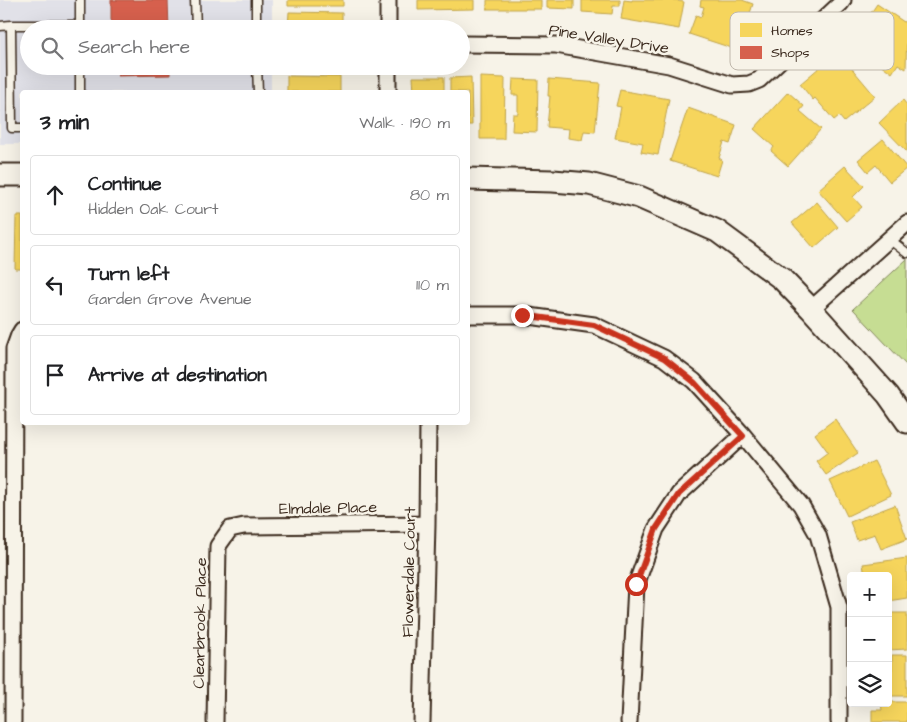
<!DOCTYPE html>
<html lang="en">
<head>
<meta charset="utf-8">
<style>
  body { margin:0; font-family:"Architects Daughter",sans-serif; background:#f6f6f6; color:#202124 }
  .controls { position:absolute; right:15px; bottom:15px; display:grid; overflow:hidden; border-radius:5px; box-shadow:0 5px 20px #0002 }
  .controls button { width:45px; height:45px; display:grid; place-items:center; padding:0; border:0; border-bottom:1px solid #e0e0e0; background:#fff; color:#202124; font:25px sans-serif }
  .stop { position:absolute; width:15px; height:15px; margin:-11px; border:4px solid #c8321e; border-radius:50%; background:#fff }
  .stop.end { background:#c8321e; border-color:#fff; box-shadow:0 1px 5px #0008 }
  .list { margin:0; padding:0; list-style:none }
  h2 { display:flex; justify-content:space-between; align-items:center; height:65px; margin:0; padding:0 20px; font-size:21px }
  h2 small { font-size:16px; font-weight:400; color:#757577 }
  .list li { display:grid; grid-template-columns:32px 1fr auto; gap:15px; align-items:center; box-sizing:border-box; height:80px; margin:0 10px 10px; padding:0 10px; border:1px solid #e0e0e0; border-radius:5px }
  .list b { display:block; font-size:19px; white-space:nowrap }
  .list p { margin:0; font-size:16px; white-space:nowrap; color:#757577 }
  .list em { font-size:16px; font-style:normal; color:#757577 }
  .icon { flex:none; width:28px; height:28px; fill:none; stroke:currentColor; stroke-width:2; stroke-linecap:round; stroke-linejoin:round }
  .map { position:relative; flex:none; width:907px; height:722px; overflow:hidden }
  .search { position:absolute; background:#fff; box-shadow:0 5px 20px #0002; left:20px; top:20px; width:450px; height:55px; display:flex; align-items:center; gap:12px; box-sizing:border-box; padding:0 18px; border-radius:28px; color:#757577; font-size:19px }
  .panel { position:absolute; background:#fff; box-shadow:0 5px 20px #0002; left:20px; top:90px; width:450px; height:335px; border-radius:5px }
  .map>svg:first-child { display:block }
  .built { fill:#e1e1e8 }
  .green { fill:#c6dd93; stroke:#808458 }
  .homes { fill:#f6d55c; stroke:#bea249 }
  .shops { fill:#d6604d; stroke:#a8503f }
  .lines { fill:none; stroke-linecap:round; stroke-linejoin:round }
  .lane-casing { stroke:#3b2a1e; stroke-width:11 }
  .street-casing { stroke:#3b2a1e; stroke-width:19 }
  .secondary-casing { stroke:#3b2a1e; stroke-width:25 }
  .lane { stroke:#f7f3e8; stroke-width:8 }
  .street { stroke:#f7f3e8; stroke-width:15 }
  .secondary { stroke:#f7f3e8; stroke-width:21 }
  .route { stroke:#c8321e; stroke-width:6 }
  .labels { text-anchor:middle; stroke-width:5; stroke-linejoin:round; paint-order:stroke }
  .street-label { font-size:16px; fill:#3b2a1e; stroke:#f7f3e8 }
  .key { fill:#f7f3e8; stroke:#bfb7ab; stroke-width:1 }
  .key-label { font-size:14px; fill:#3b2a1e }
</style>
</head>
<body>
<div class="map">
<svg width="907" height="722" viewBox="0 0 907 722">
  <rect width="100%" height="100%" fill="#f7f3e8"/>
  <filter id="ink" filterUnits="userSpaceOnUse"><feTurbulence type="fractalNoise" baseFrequency=".02" numOctaves="2"/><feDisplacementMap in="SourceGraphic" scale="10" xChannelSelector="R" yChannelSelector="G"/><feConvolveMatrix kernelMatrix="1 2 1 2 8 2 1 2 1" color-interpolation-filters="sRGB"/></filter>
  <g filter="url(#ink)">
    <path class="built" d="M0,0H272V29H29V66H271V92H22V144H0Z"/>
    <path class="green" d="M907,259V366L853,309Z"/>
    <path class="homes" d="M288,0H343V6H288Z
      M418,0H474V9L418,10Z
      M487,0H541V9H487Z
      M547,0H574V9L547,8Z
      M582,0H620V6H613L612,14L582,12Z
      M624,0L632,1V0H678V1L684,2L679,29L621,19Z
      M701,0H742L753,4L738,50L689,34L696,15L701,17L704,7L700,6Z
      M877,4L907,24L906,69L898,64L892,73L880,64L883,60L868,50L865,54L850,44Z
      M289,12L342,13V29H288Z
      M840,50L851,63L849,65L875,96L844,122L839,116L834,120L815,98L813,100L800,84Z
      M287,76L340,77V92H287Z
      M413,77H444V92H414Z
      M471,77L472,125H468V92H450V78Z
      M480,77L505,78L504,139H480Z
      M513,79L538,80L537,132L512,131L513,114H518V95H512Z
      M549,79L600,83L595,132L584,131L582,140L568,138L569,129L547,127L550,96H548Z
      M620,90L669,99L658,155L641,152L643,143L615,138L621,107L616,106Z
      M788,92L804,106L800,111L821,129L788,166L771,151L774,147L754,129Z
      M903,100L907,105V152L879,123Z
      M688,108L736,125L730,144L724,142L719,158L722,160L717,176L670,161Z
      M883,139L907,168L890,182L876,165L868,172L858,160Z
      M845,166L864,186L853,197L862,207L846,221L818,190Z
      M817,202L838,227L814,248L792,223Z
      M16,216H22V269H15Z
      M835,419L858,453L826,475L816,461L828,452L815,434Z
      M874,461L891,495L847,516L830,481Z
      M895,505L907,539L881,549L875,534L857,540L850,522Z
      M907,558V598L888,601V576H865L863,564Z
      M890,613H907V649L888,650V631H890Z
      M892,655H907V696H888V670H892Z
      M888,702H907V722H872V710H882L881,703H888Z"/>
    <path class="shops" d="M111,0H168L169,29H117L111,20Z
      M118,66H170V75L118,76Z"/>
    <g class="lines">
      <g class="lane-casing">
        <path id="lane" d="M80,0V28
          M195,0L196,29
          M256,0V29
          M0,26L11,25
          M80,66V92
          M257,66L258,92
          M22,128H12L11,25H80
          M889,239L907,253"/>
      </g>
      <g class="street-casing">
        <path id="street" d="M388,29V0
          M461,44L556,45L669,65L732,85L749,84L759,80L841,3L843,0
          M388,92V66
          M811,309L907,223
          M468,315H522L594,325L664,358L694,381L743,435L801,505L818,535L839,607V722
          M13,722L14,349L19,335L22,330
          M215,722L218,546L230,529L244,526L427,524
          M422,722L427,524L428,422
          M629,722L636,585L656,529L679,494L743,435"/>
      </g>
      <g class="secondary-casing">
        <path id="secondary" d="M0,175H22
          M468,179L553,181L589,184L639,197L717,231L782,279L811,309L888,395L907,422"/>
      </g>
      <use href="#lane" class="lane"/>
      <use href="#street" class="street"/>
      <use href="#secondary" class="secondary"/>
    </g>
  </g>
  <g class="lines" filter="url(#ink)">
    <path class="route" d="M522,315L594,325L664,358L694,382L743,436L679,494L656,529L636,584"/>
  </g>
  <g class="labels">
    <g class="street-label">
      <text transform="translate(609 38) rotate(9)" y="6">Pine Valley Drive</text>
      <text transform="translate(328 507) rotate(-1)" y="6">Elmdale Place</text>
      <text transform="translate(408 572) rotate(-89)" y="6">Flowerdale Court</text>
      <text transform="translate(199 623) rotate(-89)" y="6">Clearbrook Place</text>
    </g>
  </g>
  <rect x="730" y="12" width="164" height="58" rx="8" class="key"/>
  <rect x="740" y="23" width="22" height="14" fill="#f6d55c"/>
  <rect x="740" y="46" width="22" height="13" fill="#d6604d"/>
  <g class="key-label">
    <text x="771" y="35">Homes</text>
    <text x="771" y="57">Shops</text>
  </g>
</svg>
<div class="controls">
<button>+</button>
<button>−</button>
<button><svg class="icon" aria-label="layers" viewBox="0 0 24 24"><path d="M12 4l9 5-9 5-9-5zM3 14l9 5 9-5"/></svg></button>
</div>
<div class="stop" style="left:636px;top:584px"></div>
<div class="stop end" style="left:522px;top:315px"></div>
<div class="search"><svg class="icon" aria-label="search" viewBox="0 0 24 24"><circle cx="10" cy="10" r="6"/><path d="M15 15l6 6"/></svg>Search here</div>
<section class="panel">
<h2>3 min<small>Walk · 190 m</small></h2>
<ul class="list">
<li><svg class="icon" aria-label="ahead" viewBox="0 0 24 24"><path d="M12 20V5M6 11l6-6 6 6"/></svg><div><b>Continue</b><p>Hidden Oak Court</p></div><em>80 m</em></li>
<li><svg class="icon" aria-label="left" viewBox="0 0 24 24"><path d="M17 20v-9H6M10 6l-5 5 5 5"/></svg><div><b>Turn left</b><p>Garden Grove Avenue</p></div><em>110 m</em></li>
<li><svg class="icon" aria-label="arrive" viewBox="0 0 24 24"><path d="M6 21V4h12l-3 4 3 4H6"/></svg><div><b>Arrive at destination</b></div></li>
</ul>
</section>
</div>
</body>
</html>
